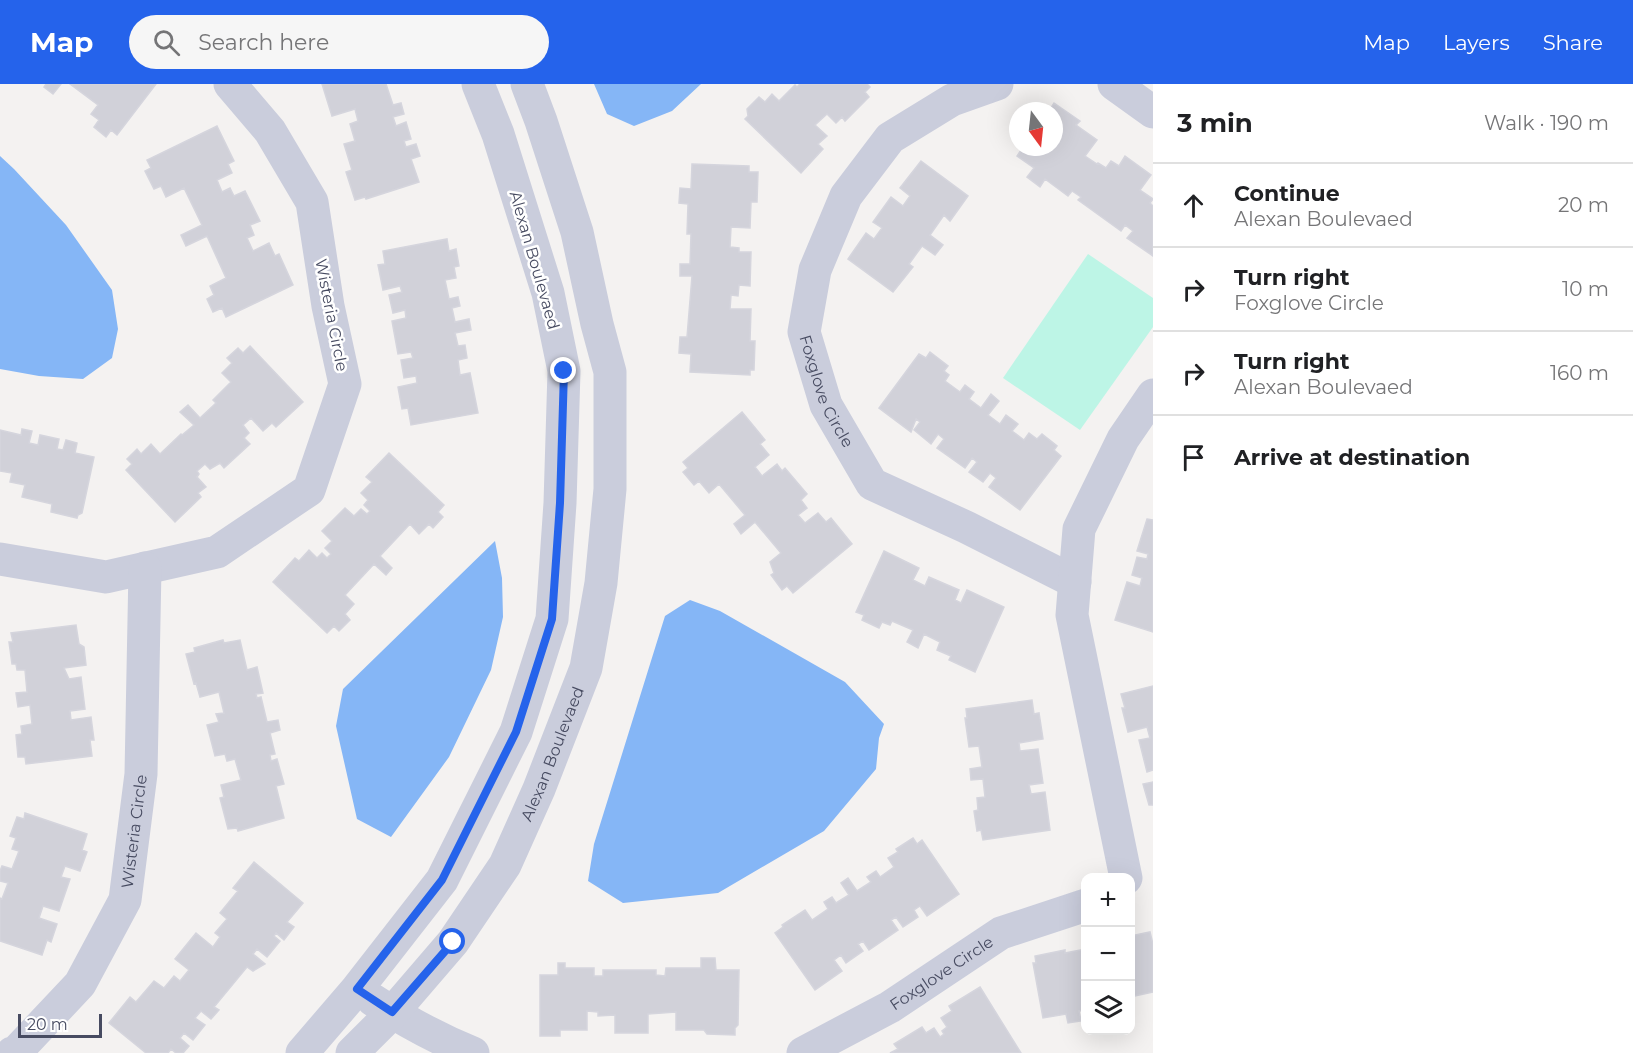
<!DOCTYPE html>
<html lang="en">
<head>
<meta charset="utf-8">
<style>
  body { margin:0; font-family:Montserrat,sans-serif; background:#f6f6f6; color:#202124 }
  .controls { position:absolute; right:18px; bottom:18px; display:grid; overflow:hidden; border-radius:12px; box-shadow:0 6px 24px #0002 }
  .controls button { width:54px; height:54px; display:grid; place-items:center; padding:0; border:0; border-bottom:2px solid #e0e0e0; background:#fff; color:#202124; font:30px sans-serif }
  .compass { position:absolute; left:1009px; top:18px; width:54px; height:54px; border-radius:50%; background:#fff; box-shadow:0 6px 24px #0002; rotate:165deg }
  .scale { position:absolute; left:18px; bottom:15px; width:84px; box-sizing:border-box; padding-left:6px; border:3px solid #474b61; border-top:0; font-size:16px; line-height:21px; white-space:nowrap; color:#474b61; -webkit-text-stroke:4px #fff; paint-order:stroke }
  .stop { position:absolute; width:18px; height:18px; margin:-14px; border:4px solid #2563eb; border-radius:50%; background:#fff }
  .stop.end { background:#2563eb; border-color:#fff; box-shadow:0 2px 6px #0008 }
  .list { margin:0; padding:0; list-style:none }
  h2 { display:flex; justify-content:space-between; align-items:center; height:78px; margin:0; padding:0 24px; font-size:26px }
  h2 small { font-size:20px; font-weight:400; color:#757577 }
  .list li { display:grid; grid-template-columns:39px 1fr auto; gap:18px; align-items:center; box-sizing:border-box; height:84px; padding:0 24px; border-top:2px solid #e0e0e0 }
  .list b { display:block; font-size:22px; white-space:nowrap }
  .list p { margin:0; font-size:20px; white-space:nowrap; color:#757577 }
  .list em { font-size:20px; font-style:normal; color:#757577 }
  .icon { flex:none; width:33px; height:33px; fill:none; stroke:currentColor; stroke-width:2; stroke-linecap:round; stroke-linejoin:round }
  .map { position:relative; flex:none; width:1153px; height:969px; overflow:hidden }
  header { display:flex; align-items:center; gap:36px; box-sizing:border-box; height:84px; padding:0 30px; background:#2563eb; color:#fff }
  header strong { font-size:28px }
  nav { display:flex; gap:33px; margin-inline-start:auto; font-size:21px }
  .search { width:420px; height:54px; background:#f6f6f6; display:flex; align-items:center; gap:15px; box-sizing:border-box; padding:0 21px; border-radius:33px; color:#757577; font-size:22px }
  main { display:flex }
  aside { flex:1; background:#fff }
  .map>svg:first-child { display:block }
  .green { fill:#bdf5e6 }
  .water { fill:#85b6f6 }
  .building { fill:#d1d1d9; stroke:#d5d5dd; stroke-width:1.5 }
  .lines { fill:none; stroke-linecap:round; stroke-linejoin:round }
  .minor { stroke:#cacddc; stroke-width:33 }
  .route { stroke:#2563eb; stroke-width:8 }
  .labels { text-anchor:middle; stroke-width:5; stroke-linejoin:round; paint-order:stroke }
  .street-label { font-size:16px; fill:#474b61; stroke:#fff }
</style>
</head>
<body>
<header>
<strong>Map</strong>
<div class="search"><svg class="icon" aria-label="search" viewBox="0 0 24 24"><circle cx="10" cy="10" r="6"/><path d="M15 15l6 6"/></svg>Search here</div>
<nav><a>Map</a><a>Layers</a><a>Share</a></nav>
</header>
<main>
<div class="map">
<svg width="1153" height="969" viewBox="0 0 1153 969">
  <rect width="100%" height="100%" fill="#f4f2f1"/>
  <path class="green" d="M1088,170L1153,214V243L1080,346L1003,294Z"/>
  <path class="water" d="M594,0H701L672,27L634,42L607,30Z
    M0,72L14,85L66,141L112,206L118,245L112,274L83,295L39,292L0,285Z
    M495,457L502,494L503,533L491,586L449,673L391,753L357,735L336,642L343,605Z
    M690,516L720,527L845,598L884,640L879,654L876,685L824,747L718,809L623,819L588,797L594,760L665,532Z"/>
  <path class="building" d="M46,0H61L53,10L44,3Z
    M70,0H156L117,51L111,46L106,53L94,43L99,36L91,30L98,21Z
    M322,0H386L393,21L401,19L404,30L393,33L396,42L406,38L411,55L404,57L406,63L416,60L420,72L411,75L419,98L366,115L365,113L355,116L346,88L352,86L344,60L355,57L350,40L358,37L355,25L332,32Z
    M800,0H867L870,3L865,8L869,13L845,37L842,33L836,39L827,30L815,41L827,52L818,60L823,65L801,89L745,35L748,32L747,25L759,13L765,18L772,10L779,17L795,1L797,3Z
    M1054,19L1080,37L1076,41L1097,56L1085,72L1097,80L1098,79L1106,84L1111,77L1119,82L1125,72L1151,91L1140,106L1153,115L1150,119L1153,122V172L1127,154L1133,147L1125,141L1121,147L1078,116L1081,113L1072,107L1068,112L1045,95L1040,103L1027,93L1034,84L1017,72L1023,63H1054V27H1049Z
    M217,42L234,77L228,80L232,89L217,96L222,108L230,104L234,112L245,107L260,137L250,141L254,151L247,154L253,167L269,159L275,172L279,170L293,201L226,233L222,224L213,228L207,215L214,211L210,202L226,194L207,152L186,162L181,151L202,141L184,104L166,113L161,102L154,105L145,87L151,84L147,76Z
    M921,77L968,112L950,137L944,131L930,151L943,161L935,171L922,162L909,180L913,183L893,208L848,175L866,149L874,155L882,144L873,138L891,113L903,122L910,112L900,104Z
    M692,80L749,82V88H758L757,118H751L750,144L731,143L730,163L739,164V168H751L750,202L739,201L738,212L731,211L730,225H751L750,257H755L754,286H750V291L690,288L691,270L679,269L680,253H687L692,192H680V180H690L691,150H687L688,120L679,119L680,104L691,105Z
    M447,155L449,167L456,165L459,182L454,183L456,194L445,196L449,215L458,213L460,222L452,224L455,238L469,235L471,246L455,249L458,262L465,261L467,274L458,276L460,291L470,289L478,329L411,341L408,324L402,325L398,303L417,299L416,292L404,294L401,276L413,274L411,268L398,270L392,237L406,234L405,226L393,229L389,211L402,208L400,202L383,206L378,181L385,180L383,167Z
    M250,262L303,318L276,343L272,339L263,347L251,334L243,341L249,349L244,354L250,360L224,384L220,379L210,385L205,380L197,387L199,390L197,393L206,403L198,409L201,413L175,438L126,386L132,380L127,375L137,365L141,370L151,360L160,370L181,350L182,351L194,341L180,328L188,321L200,334L216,319L213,316L231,298L222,289L232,279L227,274L238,264L243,269Z
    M930,268L948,282L944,287L949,291L945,297L960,308L965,301L974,308L969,315L981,324L991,310L999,317L988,331L1000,340L1006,331L1018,340L1012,347L1024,356L1029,349L1037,355L1042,350L1057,362L1054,366L1061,372L1020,426L989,403L996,394L990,389L983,398L969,388L977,378L972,374L965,384L937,364L944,355L938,350L931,360L914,346L920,338L916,335L911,348L879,324L919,270L926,274Z
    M742,328L765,356L760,360L769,371L755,383L762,392L777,380L782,387L785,384L807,410L801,416L807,424L798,431L805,439L818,429L826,438L831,434L852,460L793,509L787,502L782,506L771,491L774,489L770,478L781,469L755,438L741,450L734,440L745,431L719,400L709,409L699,397L694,401L683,388L688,384L683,378Z
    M22,345L32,347L29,359L38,361L40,351L59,355L57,365L63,366L66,356L77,359L75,369L94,373L82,429L78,431L77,434L51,428L52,420L22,413L25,401L10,398L12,389L0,387V346L21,351Z
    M389,369L444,421L438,428L443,433L433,444L429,440L419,450L410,440L380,472L392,484L386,491L374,480L345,511L354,520L345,530L350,536L339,547L334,542L327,549L273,498L295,474L299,477L309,466L317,474L322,469L327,474L331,470L325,464L332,457L322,447L345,424L354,432L361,425L367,430L370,427L364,421L368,416L361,409L372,398L366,393Z
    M1147,435L1153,436V548L1115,536L1127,498L1140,502L1142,494L1132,491L1137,473L1147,475L1148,470L1137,467Z
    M884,467L919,484L913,496L925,502L929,493L959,506L955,516L961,519L967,506L1004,523L975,588L949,576L951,572L937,566L940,558L924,550L918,564L907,558L913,546L892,537L890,541L882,538L879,544L862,536L864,531L856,528Z
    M76,541L79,560L84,563L86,581L64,584L69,595L81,593L85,625L70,627L71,636L91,633L94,656H90L92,672L26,680L25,673H18L16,651L22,650L21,642L32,640L30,621L18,623L16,609L27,608L25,586H17L16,580H12L9,558H13L11,549Z
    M223,556L224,559L240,556L247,586L257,583L263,609L256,610L257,614L261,613L267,638L278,636L280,646L270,649L275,670L270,671L271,677L277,675L284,700L276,702L284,734L238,747L237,744L228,745L220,714L224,713L221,701L241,696L235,675L227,677L225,670L215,672L207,641L219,638L216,630L224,629L219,608L200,613L196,599L194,600L186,570L195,568L194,564Z
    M1153,602V686L1147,688L1139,656L1150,654L1147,643L1128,648L1122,624H1125L1121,610Z
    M1032,616L1034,630L1039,629L1043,655L1019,659L1020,667L1038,665L1043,699L1029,701L1031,710L1045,708L1050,746L983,756L981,746L977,747L974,727L978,726L977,714L985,713L983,695L971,696L970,685L982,683L979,662L969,663L965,634H967L966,625Z
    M1153,698V721H1149L1143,700Z
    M25,729L87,750L82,766L87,768L80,787L65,782L61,793L70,795L59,827L43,822L39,834L57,840L51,858L47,856L42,871L0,857V814L2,815L8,799L0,797V787L2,782L12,785L19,767L12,765L16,754L10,752L17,733L24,735Z
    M913,754L917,760L922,756L959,810L927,832L920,822L914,826L918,833L903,843L896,833L891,836L898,846L869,866L863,857L858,860L863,867L846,879L841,871L834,876L842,887L815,906L775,849L783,843L782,841L805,826L812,836L828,825L824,818L832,813L836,819L849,811L841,799L848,794L857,807L871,798L867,793L876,787L880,793L894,783L888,774L898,768L896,765Z
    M254,778L303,819L287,838L294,843L284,856L276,849L274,852L280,857L267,873L257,865L253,870L265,880L253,887L247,883L214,923L219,926L211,935L201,927L195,934L205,941L193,956L184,949L180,954L189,962L183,969H176L171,965L168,969H146L109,939L130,913L136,918L154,897L164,904L174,892L180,897L189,886L175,875L196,849L213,863L220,853L215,849L227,835L220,829L238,807L233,804Z
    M1150,848L1153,860V908L1130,913V852Z
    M1086,865V926L1079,927L1081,937L1068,939L1066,930L1043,934L1033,879H1036L1035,872L1065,866V869Z
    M701,874H715L716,886H739L738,941L735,944V951L707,950L704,946H676V928L648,930V949H615V931L598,932V928L587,927V946H560V952H540V891H558V879H565V884H594V892H603V886H656V891L665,892L666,884H701Z
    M980,903L1021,969H890L898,965L894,960L922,943L926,949L934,944L940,953L944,950L942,947L947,943L941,934L952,927L949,922Z"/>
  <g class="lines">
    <g class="minor">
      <path id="s1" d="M997,0L952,16L890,54L846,112L815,186L804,248L826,321L872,400L966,443L1075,498"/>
      <path d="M1114,0L1153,28"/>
      <path d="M0,475L106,493L217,468L309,406L345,300L328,222L312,118L270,47L230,0"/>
      <path d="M1126,794L1072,531L1079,445L1123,355L1153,311"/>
      <path d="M373,916C405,937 438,955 473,969"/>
      <path id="s2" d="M12,969L16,968L80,900L125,816L141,690L145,484"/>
      <path d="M302,969L357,905L442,796L516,648L552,535L560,419L564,287L548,209L498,50L478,0"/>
      <path id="s3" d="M352,969L392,929L453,858L505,781L539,705L586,584L601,499L610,405V288L597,240L577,148L541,37L527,0"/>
      <path id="s4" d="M803,969L890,923L1001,849L1086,821"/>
    </g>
  </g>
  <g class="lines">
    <path class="route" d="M453,858L392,928L357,905L442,796L516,648L552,535L560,419L564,287"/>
  </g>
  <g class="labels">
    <g class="street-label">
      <text transform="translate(535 176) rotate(74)" y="6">Alexan Boulevaed</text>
      <text transform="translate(332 231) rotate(79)" y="6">Wisteria Circle</text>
      <text dy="6" stroke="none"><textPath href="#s1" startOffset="400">Foxglove Circle</textPath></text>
      <text dy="6" stroke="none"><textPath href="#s3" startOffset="364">Alexan Boulevaed</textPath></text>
      <text dy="6" stroke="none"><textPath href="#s2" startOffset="262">Wisteria Circle</textPath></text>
      <text dy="6" stroke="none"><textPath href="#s4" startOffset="160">Foxglove Circle</textPath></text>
    </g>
  </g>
</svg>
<div class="controls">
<button>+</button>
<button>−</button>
<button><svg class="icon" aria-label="layers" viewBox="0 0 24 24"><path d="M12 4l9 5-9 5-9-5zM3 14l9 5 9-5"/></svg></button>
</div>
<svg class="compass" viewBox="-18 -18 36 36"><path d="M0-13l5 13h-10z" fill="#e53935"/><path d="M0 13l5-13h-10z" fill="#757577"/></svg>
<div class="scale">20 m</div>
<div class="stop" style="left:453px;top:858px"></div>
<div class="stop end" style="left:564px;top:287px"></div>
</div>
<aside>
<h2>3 min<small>Walk · 190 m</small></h2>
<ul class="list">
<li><svg class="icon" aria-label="ahead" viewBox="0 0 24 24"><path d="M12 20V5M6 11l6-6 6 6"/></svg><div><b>Continue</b><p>Alexan Boulevaed</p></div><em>20 m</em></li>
<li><svg class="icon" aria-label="right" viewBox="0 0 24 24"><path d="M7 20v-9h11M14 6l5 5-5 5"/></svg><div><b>Turn right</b><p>Foxglove Circle</p></div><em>10 m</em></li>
<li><svg class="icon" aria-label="right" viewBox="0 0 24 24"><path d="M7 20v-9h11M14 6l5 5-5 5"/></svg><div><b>Turn right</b><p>Alexan Boulevaed</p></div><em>160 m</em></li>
<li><svg class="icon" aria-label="arrive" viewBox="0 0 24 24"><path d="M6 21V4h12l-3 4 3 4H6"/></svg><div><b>Arrive at destination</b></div></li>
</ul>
</aside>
</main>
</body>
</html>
